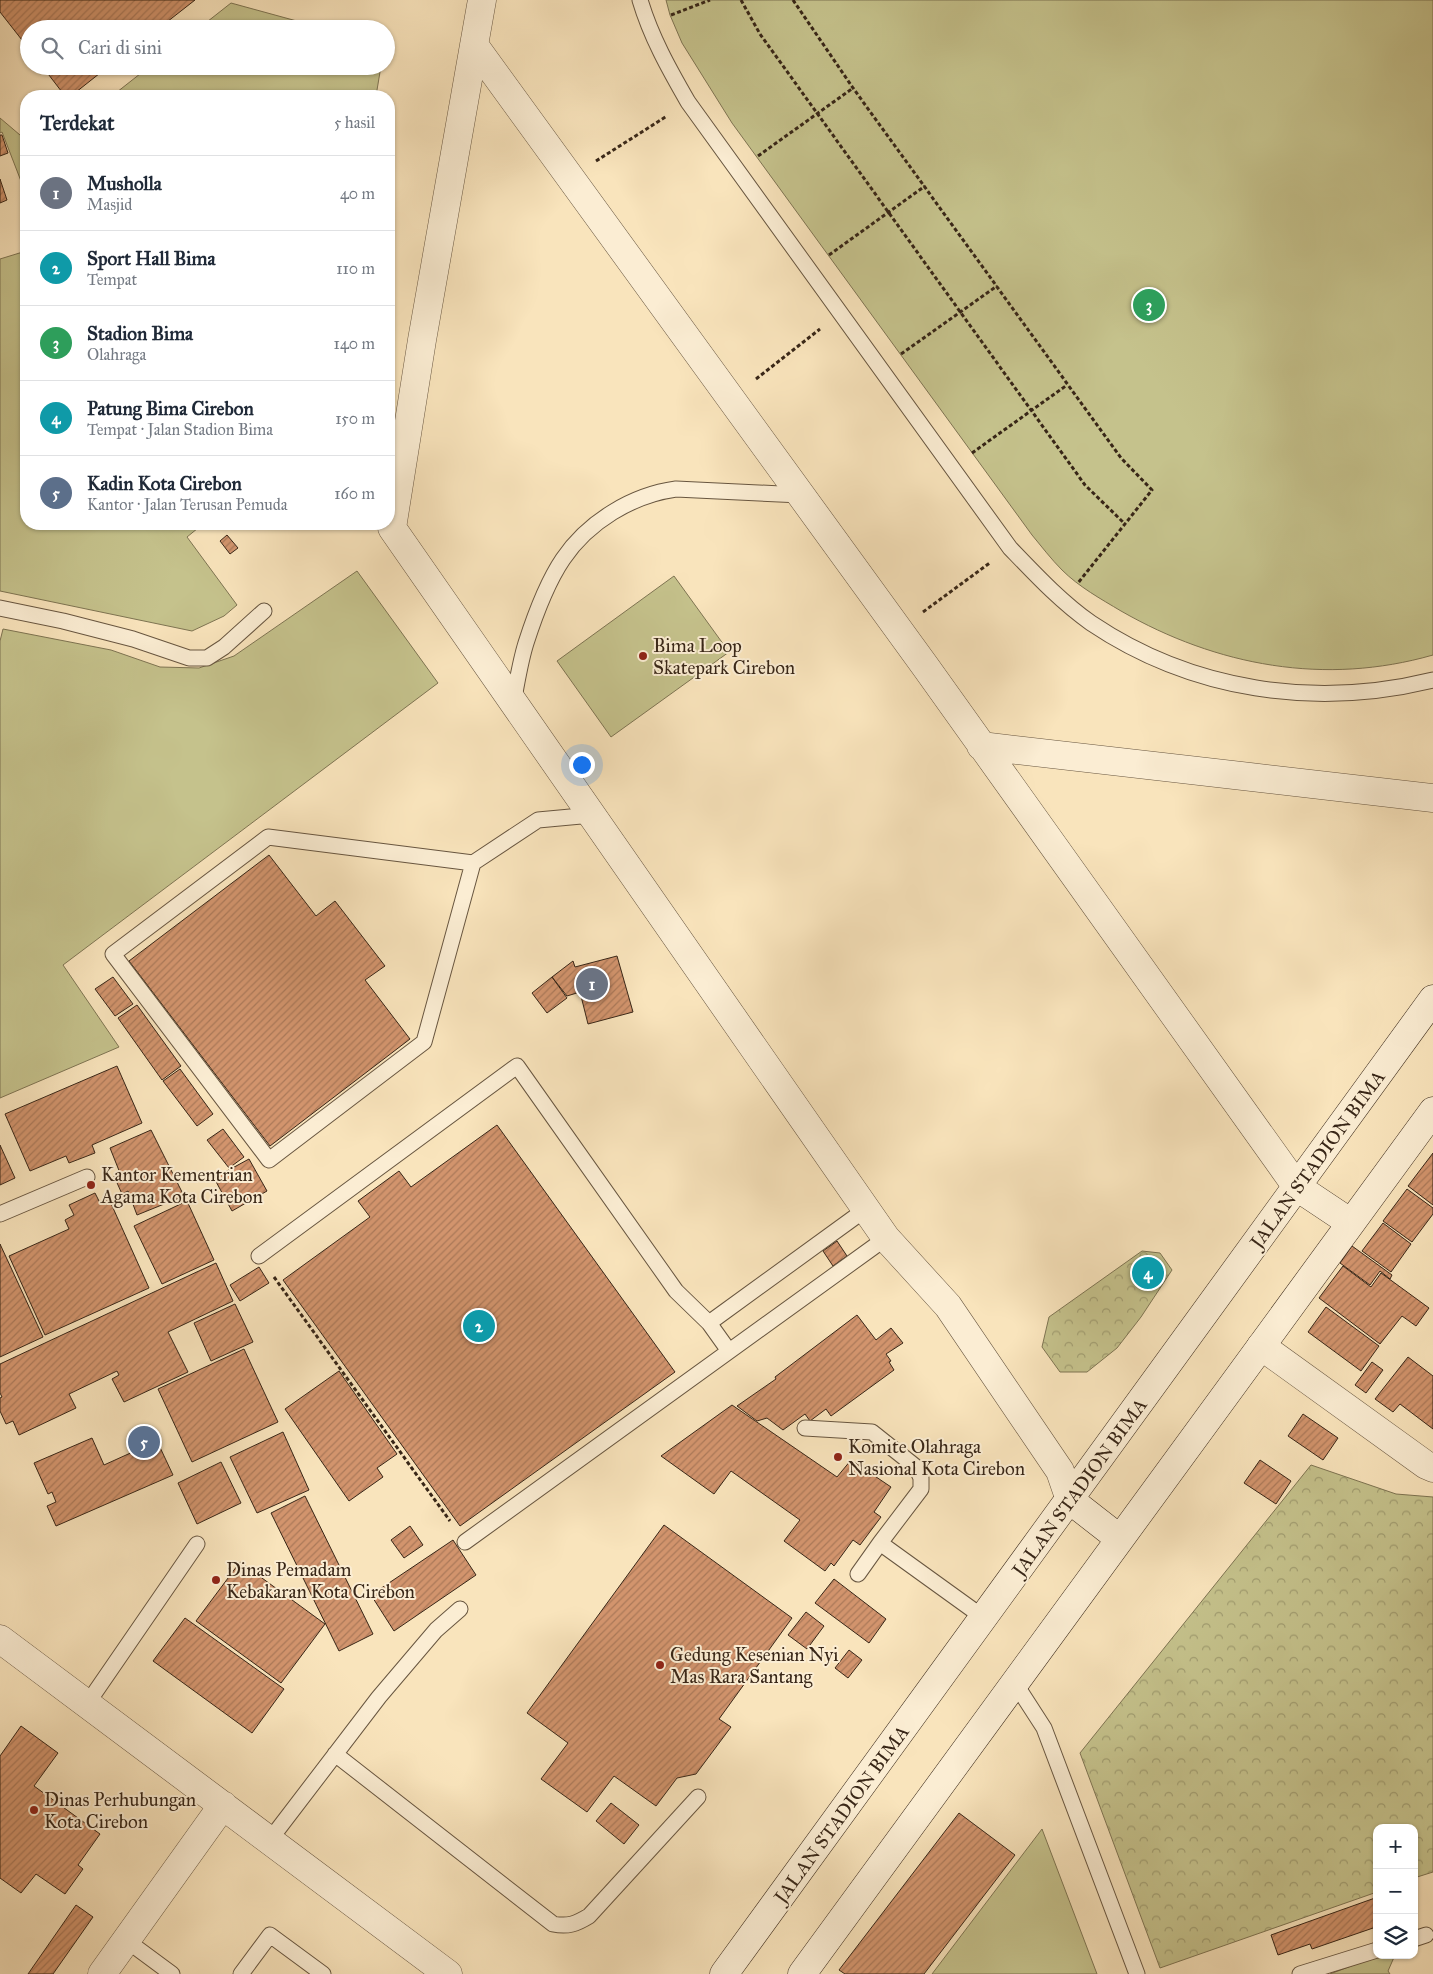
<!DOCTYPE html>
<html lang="id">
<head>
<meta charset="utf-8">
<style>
  body { margin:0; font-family:"IM FELL Great Primer",serif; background:#f6f6f7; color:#1f2937 }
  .controls { position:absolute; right:15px; bottom:15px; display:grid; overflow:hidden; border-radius:10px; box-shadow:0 1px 4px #0004 }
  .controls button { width:45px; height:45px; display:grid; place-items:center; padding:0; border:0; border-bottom:1px solid #e0e1e3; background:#fff; color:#1f2937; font:25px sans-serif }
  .you { position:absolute; left:581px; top:764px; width:18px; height:18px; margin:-12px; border:4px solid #fff; border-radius:50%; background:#1a73e8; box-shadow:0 0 0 8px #1a73e833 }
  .badge { display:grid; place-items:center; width:32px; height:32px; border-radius:50%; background:#8f2418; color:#fff; font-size:16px; font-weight:700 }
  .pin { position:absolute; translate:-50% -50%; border:2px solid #fff; box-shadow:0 1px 5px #0006 }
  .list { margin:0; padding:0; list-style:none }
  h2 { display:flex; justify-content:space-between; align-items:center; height:65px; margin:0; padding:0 20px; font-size:21px }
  h2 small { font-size:16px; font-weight:400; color:#747a83 }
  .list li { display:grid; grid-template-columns:32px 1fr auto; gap:15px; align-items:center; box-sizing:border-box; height:75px; padding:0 20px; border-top:1px solid #e0e1e3 }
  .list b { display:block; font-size:19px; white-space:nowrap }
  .list p { margin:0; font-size:16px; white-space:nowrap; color:#747a83 }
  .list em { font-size:16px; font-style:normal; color:#747a83 }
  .icon { flex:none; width:28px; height:28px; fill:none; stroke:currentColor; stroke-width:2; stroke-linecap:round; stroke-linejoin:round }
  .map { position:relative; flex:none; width:1433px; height:1974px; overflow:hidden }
  .search { position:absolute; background:#fff; box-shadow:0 1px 4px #0004; left:20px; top:20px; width:375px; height:55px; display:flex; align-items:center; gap:12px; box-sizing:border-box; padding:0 18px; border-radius:28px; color:#747a83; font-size:19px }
  .panel { position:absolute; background:#fff; box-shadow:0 1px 4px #0004; left:20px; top:90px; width:375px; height:440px; border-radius:20px }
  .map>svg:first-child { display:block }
  .grass { fill:#c5c28c; stroke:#7e7452 }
  .forest { fill:url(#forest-crowns); stroke:#7e7452 }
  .building { fill:url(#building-hatch); stroke:#382617 }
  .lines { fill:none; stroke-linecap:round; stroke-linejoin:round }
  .lane-casing { stroke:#685640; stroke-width:17 }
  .street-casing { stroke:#685640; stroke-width:29 }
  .secondary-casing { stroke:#382617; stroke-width:29 }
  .path { stroke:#382617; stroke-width:3; stroke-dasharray:4 2.5; stroke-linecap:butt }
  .lane { stroke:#fbedd3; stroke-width:15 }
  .street { stroke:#fbedd3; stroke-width:28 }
  .secondary { stroke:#fbedd3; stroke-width:28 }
  .poi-dot { fill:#8f2418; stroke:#fbedd3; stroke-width:2 }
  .labels { text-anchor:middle; stroke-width:4; stroke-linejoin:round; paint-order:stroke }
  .poi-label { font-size:19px; fill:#382617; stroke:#fbedd3; text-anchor:start }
  .street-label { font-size:19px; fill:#382617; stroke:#fbedd3 }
</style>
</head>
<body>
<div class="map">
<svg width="1433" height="1974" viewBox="0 0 1433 1974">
  <defs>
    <pattern id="forest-crowns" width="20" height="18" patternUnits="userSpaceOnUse" patternTransform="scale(1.25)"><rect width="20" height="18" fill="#c5c28c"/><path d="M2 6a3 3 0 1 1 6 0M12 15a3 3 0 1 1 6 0" fill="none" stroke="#a19d71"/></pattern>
    <pattern id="building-hatch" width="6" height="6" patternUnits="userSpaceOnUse" patternTransform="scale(1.25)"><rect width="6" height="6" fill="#d2946d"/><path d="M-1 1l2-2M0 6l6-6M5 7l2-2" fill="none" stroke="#ab7959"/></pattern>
  </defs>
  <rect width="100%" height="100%" fill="#f9e4bc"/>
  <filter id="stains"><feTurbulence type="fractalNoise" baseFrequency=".004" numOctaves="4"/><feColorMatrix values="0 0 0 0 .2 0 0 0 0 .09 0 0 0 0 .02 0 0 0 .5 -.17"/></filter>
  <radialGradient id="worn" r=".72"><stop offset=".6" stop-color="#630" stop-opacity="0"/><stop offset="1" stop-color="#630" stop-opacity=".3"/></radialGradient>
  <path class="grass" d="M666,0H1433V655C1325,686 1217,666 1121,611C1101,599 1079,587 1062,570C1051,559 1042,547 1032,535L732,123L682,43L670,15Z
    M231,3L326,29H198Z
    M150,66H381L376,96H112Z
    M0,118L20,135L26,136V194L2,132L0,133Z
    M26,251V524H203L187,537L237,605L224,616L192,631L0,591V259Z
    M357,571L438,683L63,965L119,1047L0,1098V641L3,629L111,650L160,667L199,668L234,656Z
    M674,576L729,652L611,737L557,661Z
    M1042,1829L1097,1974H932Z
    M1380,1955H1395L1388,1971L1390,1974H1330Z"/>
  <path class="forest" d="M1142,1251L1160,1253L1172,1270L1141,1317L1117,1348L1087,1372H1060L1042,1347L1049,1317Z
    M1311,1465L1396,1494L1433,1497V1872L1414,1878V1828H1377V1892L1160,1968L1080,1753Z"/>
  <path class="building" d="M0,0H195L158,29H29V49L0,12Z
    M42,66H109L71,96H65Z
    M0,135H2L8,153L0,156Z
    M0,179L7,200L0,203Z
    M227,535L238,548L230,554L220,541Z
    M269,855L316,916L335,901L385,966L365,980L410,1039L270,1146L129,961Z
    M617,956L633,1012L588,1024L580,992L567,996L552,977L573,961L575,967Z
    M113,977L133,1004L115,1016L95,989Z
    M552,977L567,998L547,1013L532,993Z
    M137,1005L181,1066L162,1080L118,1018Z
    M117,1066L142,1123L92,1145L95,1153L69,1163L66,1156L30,1171L5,1114Z
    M180,1069L213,1114L197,1126L163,1081Z
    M497,1125L675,1372L460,1526L283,1280L370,1217L358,1201L399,1171L411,1187Z
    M223,1129L244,1157L229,1168L207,1140Z
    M151,1130L184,1196L137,1215L128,1191L122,1194L114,1176L120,1173L110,1148Z
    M0,1145L15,1178L0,1185Z
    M1433,1153V1205L1408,1186Z
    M249,1159L267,1191L232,1211L214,1178Z
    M1407,1189L1433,1208V1214L1412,1242L1383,1221Z
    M95,1193L100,1203L109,1199L149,1288L45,1335L9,1256L69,1229L65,1220L74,1215L69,1205Z
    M187,1201L214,1260L162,1284L134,1226Z
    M1383,1223L1411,1244L1391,1272L1362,1251Z
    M837,1241L847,1256L833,1266L823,1251Z
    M0,1244L43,1337L0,1357Z
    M1352,1246L1392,1275L1390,1279L1380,1271L1370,1285L1340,1263Z
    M216,1263L233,1301L168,1332L188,1372L124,1402L112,1379L119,1375L117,1371L69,1394L76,1408L19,1435L13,1421L6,1424L0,1411V1398L2,1397L0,1393V1364Z
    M1343,1266L1371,1287L1381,1273L1429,1308L1416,1326L1402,1316L1380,1344L1319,1298Z
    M259,1267L269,1283L240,1301L230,1285Z
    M235,1304L253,1342L211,1361L194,1323Z
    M1326,1307L1379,1346L1361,1371L1308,1332Z
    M857,1315L876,1340L891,1328L903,1343L886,1354L891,1361L889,1362L894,1370L831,1416L826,1409L810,1421L805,1414L783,1430L767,1418L757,1421L737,1406L776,1379L775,1377Z
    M244,1349L278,1422L192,1462L158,1389Z
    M1408,1357L1433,1376V1429L1400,1404L1393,1412L1375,1399Z
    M1372,1362L1383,1370L1366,1393L1355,1385Z
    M339,1371L397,1454L377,1468L383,1477L349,1501L285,1409Z
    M732,1405L837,1477L851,1460L891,1487L874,1512L881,1517L860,1545L853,1540L834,1566L831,1563L825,1571L784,1541L800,1520L731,1471L714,1494L661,1456Z
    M1303,1414L1338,1438L1323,1460L1288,1436Z
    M283,1432L309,1490L257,1513L230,1457Z
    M92,1438L104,1465L157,1441L173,1475L56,1526L47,1506L56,1502L52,1492L48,1494L34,1463Z
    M1260,1460L1291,1481L1276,1504L1244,1483Z
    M221,1462L241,1503L197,1524L178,1483Z
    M305,1496L373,1634L339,1651L271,1513Z
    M664,1525L792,1618L719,1719L731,1727L696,1774L677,1778L656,1806L614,1776L587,1812L541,1779L568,1743L527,1713Z
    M410,1526L423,1545L404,1558L391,1540Z
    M453,1540L476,1575L394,1631L371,1595Z
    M240,1562L325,1624L281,1683L196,1621Z
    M834,1579L886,1619L869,1643L815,1603Z
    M806,1612L824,1626L807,1649L788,1635Z
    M185,1618L284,1689L252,1733L153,1661Z
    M849,1650L862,1660L848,1678L835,1668Z
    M21,1726L58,1753L34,1786L100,1834L78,1865L83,1869L65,1894L36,1874L21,1893L0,1878V1756Z
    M611,1803L639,1825L624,1844L596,1821Z
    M959,1813L1015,1855L924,1974H845L839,1970Z
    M1375,1898L1377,1904V1920L1374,1921L1376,1927L1312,1949L1310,1944L1278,1955L1271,1935Z
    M76,1905L93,1917L53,1974H28Z"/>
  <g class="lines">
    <g class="lane-casing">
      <path id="lane" d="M640,0C651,37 669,69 688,102L1010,548C1035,574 1061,602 1091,623C1192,691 1315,709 1433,680
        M0,608L63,621L133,639L189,658H207L224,647L264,611
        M513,703C517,683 520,662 526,643C535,615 546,584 563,559C588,522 632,495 676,489L801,495
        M473,863L268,837L113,954L269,1160L424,1042L473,863L538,820L592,815
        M0,1214L87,1177
        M259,1256L517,1066L676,1291L709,1323L729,1351
        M709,1323L866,1209
        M805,1428L872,1432L916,1467L921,1478V1489L880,1543L984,1618
        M465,1542L886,1238
        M858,1574L880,1543
        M1015,1683L1044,1728L1137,1974
        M87,1704L197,1544
        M335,1754L553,1924C568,1927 576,1924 589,1916L698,1797
        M269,1841L379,1697L436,1630L460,1609
        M1414,1939L1426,1935
        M126,1940L172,1974
        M241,1974L270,1935L323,1974
        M1300,1974L1377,1950"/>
    </g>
    <g class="street-casing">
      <path id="street" d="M482,0L422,340L392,528L886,1238L948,1306L1060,1471L1070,1500
        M474,45L925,666L1297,1187
        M981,746L1433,798
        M1261,1346L1426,1465L1433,1468
        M0,1639L448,1974
        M102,1974L223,1805"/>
    </g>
    <g class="secondary-casing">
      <path id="secondary" d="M1297,1187L1351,1223
        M1070,1500L1120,1539
        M724,1974L1433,999
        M802,1974L1433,1111"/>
    </g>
    <path class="path" d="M741,0L760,34L1085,485L1125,524
      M793,0L853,88L1121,458L1152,490L1078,583
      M671,15L710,0
      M758,156L853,88
      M596,161L667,116
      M829,255L925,186
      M901,354L997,286
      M756,379L820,329
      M972,453L1067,385
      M923,612L991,562
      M274,1277L450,1521"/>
    <use href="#lane" class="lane"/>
    <use href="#street" class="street"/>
    <use href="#secondary" class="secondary"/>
  </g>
  <g class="poi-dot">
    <circle cx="643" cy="656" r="5"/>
    <circle cx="91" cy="1185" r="5"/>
    <circle cx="838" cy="1457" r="5"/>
    <circle cx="216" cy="1580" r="5"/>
    <circle cx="660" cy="1665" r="5"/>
    <circle cx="34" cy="1810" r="5"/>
  </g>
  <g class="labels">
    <g class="poi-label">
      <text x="653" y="652">Bima Loop<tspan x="653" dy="22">Skatepark Cirebon</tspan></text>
      <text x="101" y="1181">Kantor Kementrian<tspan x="101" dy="22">Agama Kota Cirebon</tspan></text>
      <text x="848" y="1453">Komite Olahraga<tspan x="848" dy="22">Nasional Kota Cirebon</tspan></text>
      <text x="226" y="1576">Dinas Pemadam<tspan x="226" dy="22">Kebakaran Kota Cirebon</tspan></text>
      <text x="670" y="1661">Gedung Kesenian Nyi<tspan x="670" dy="22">Mas Rara Santang</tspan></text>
      <text x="44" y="1806">Dinas Perhubungan<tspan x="44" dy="22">Kota Cirebon</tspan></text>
    </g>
    <g class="street-label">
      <text transform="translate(1317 1159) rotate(-54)" y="7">JALAN STADION BIMA</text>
      <text transform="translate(1079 1487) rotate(-54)" y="7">JALAN STADION BIMA</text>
      <text transform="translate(841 1814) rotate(-54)" y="7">JALAN STADION BIMA</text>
    </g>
  </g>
  <rect width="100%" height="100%" filter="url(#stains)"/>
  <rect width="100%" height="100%" fill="url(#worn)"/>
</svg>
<div class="controls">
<button>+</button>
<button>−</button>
<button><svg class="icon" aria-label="layers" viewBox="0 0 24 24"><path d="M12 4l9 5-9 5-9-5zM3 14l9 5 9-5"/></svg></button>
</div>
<div class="you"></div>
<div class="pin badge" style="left:592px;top:984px;background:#6b7280">1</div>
<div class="pin badge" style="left:479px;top:1326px;background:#0f9aa8">2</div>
<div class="pin badge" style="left:1149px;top:305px;background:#2e9e5b">3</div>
<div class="pin badge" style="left:1148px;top:1273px;background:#0f9aa8">4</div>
<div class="pin badge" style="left:144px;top:1442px;background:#5c6f8a">5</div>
<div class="search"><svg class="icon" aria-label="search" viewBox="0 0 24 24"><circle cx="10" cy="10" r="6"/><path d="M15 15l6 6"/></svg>Cari di sini</div>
<section class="panel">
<h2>Terdekat<small>5 hasil</small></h2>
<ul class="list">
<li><span class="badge" style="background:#6b7280">1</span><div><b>Musholla</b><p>Masjid</p></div><em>40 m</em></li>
<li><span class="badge" style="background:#0f9aa8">2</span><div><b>Sport Hall Bima</b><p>Tempat</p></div><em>110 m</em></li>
<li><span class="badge" style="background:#2e9e5b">3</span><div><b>Stadion Bima</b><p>Olahraga</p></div><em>140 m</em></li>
<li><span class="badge" style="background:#0f9aa8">4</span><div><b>Patung Bima Cirebon</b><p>Tempat · Jalan Stadion Bima</p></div><em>150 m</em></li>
<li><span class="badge" style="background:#5c6f8a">5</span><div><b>Kadin Kota Cirebon</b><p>Kantor · Jalan Terusan Pemuda</p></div><em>160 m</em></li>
</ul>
</section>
</div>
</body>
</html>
